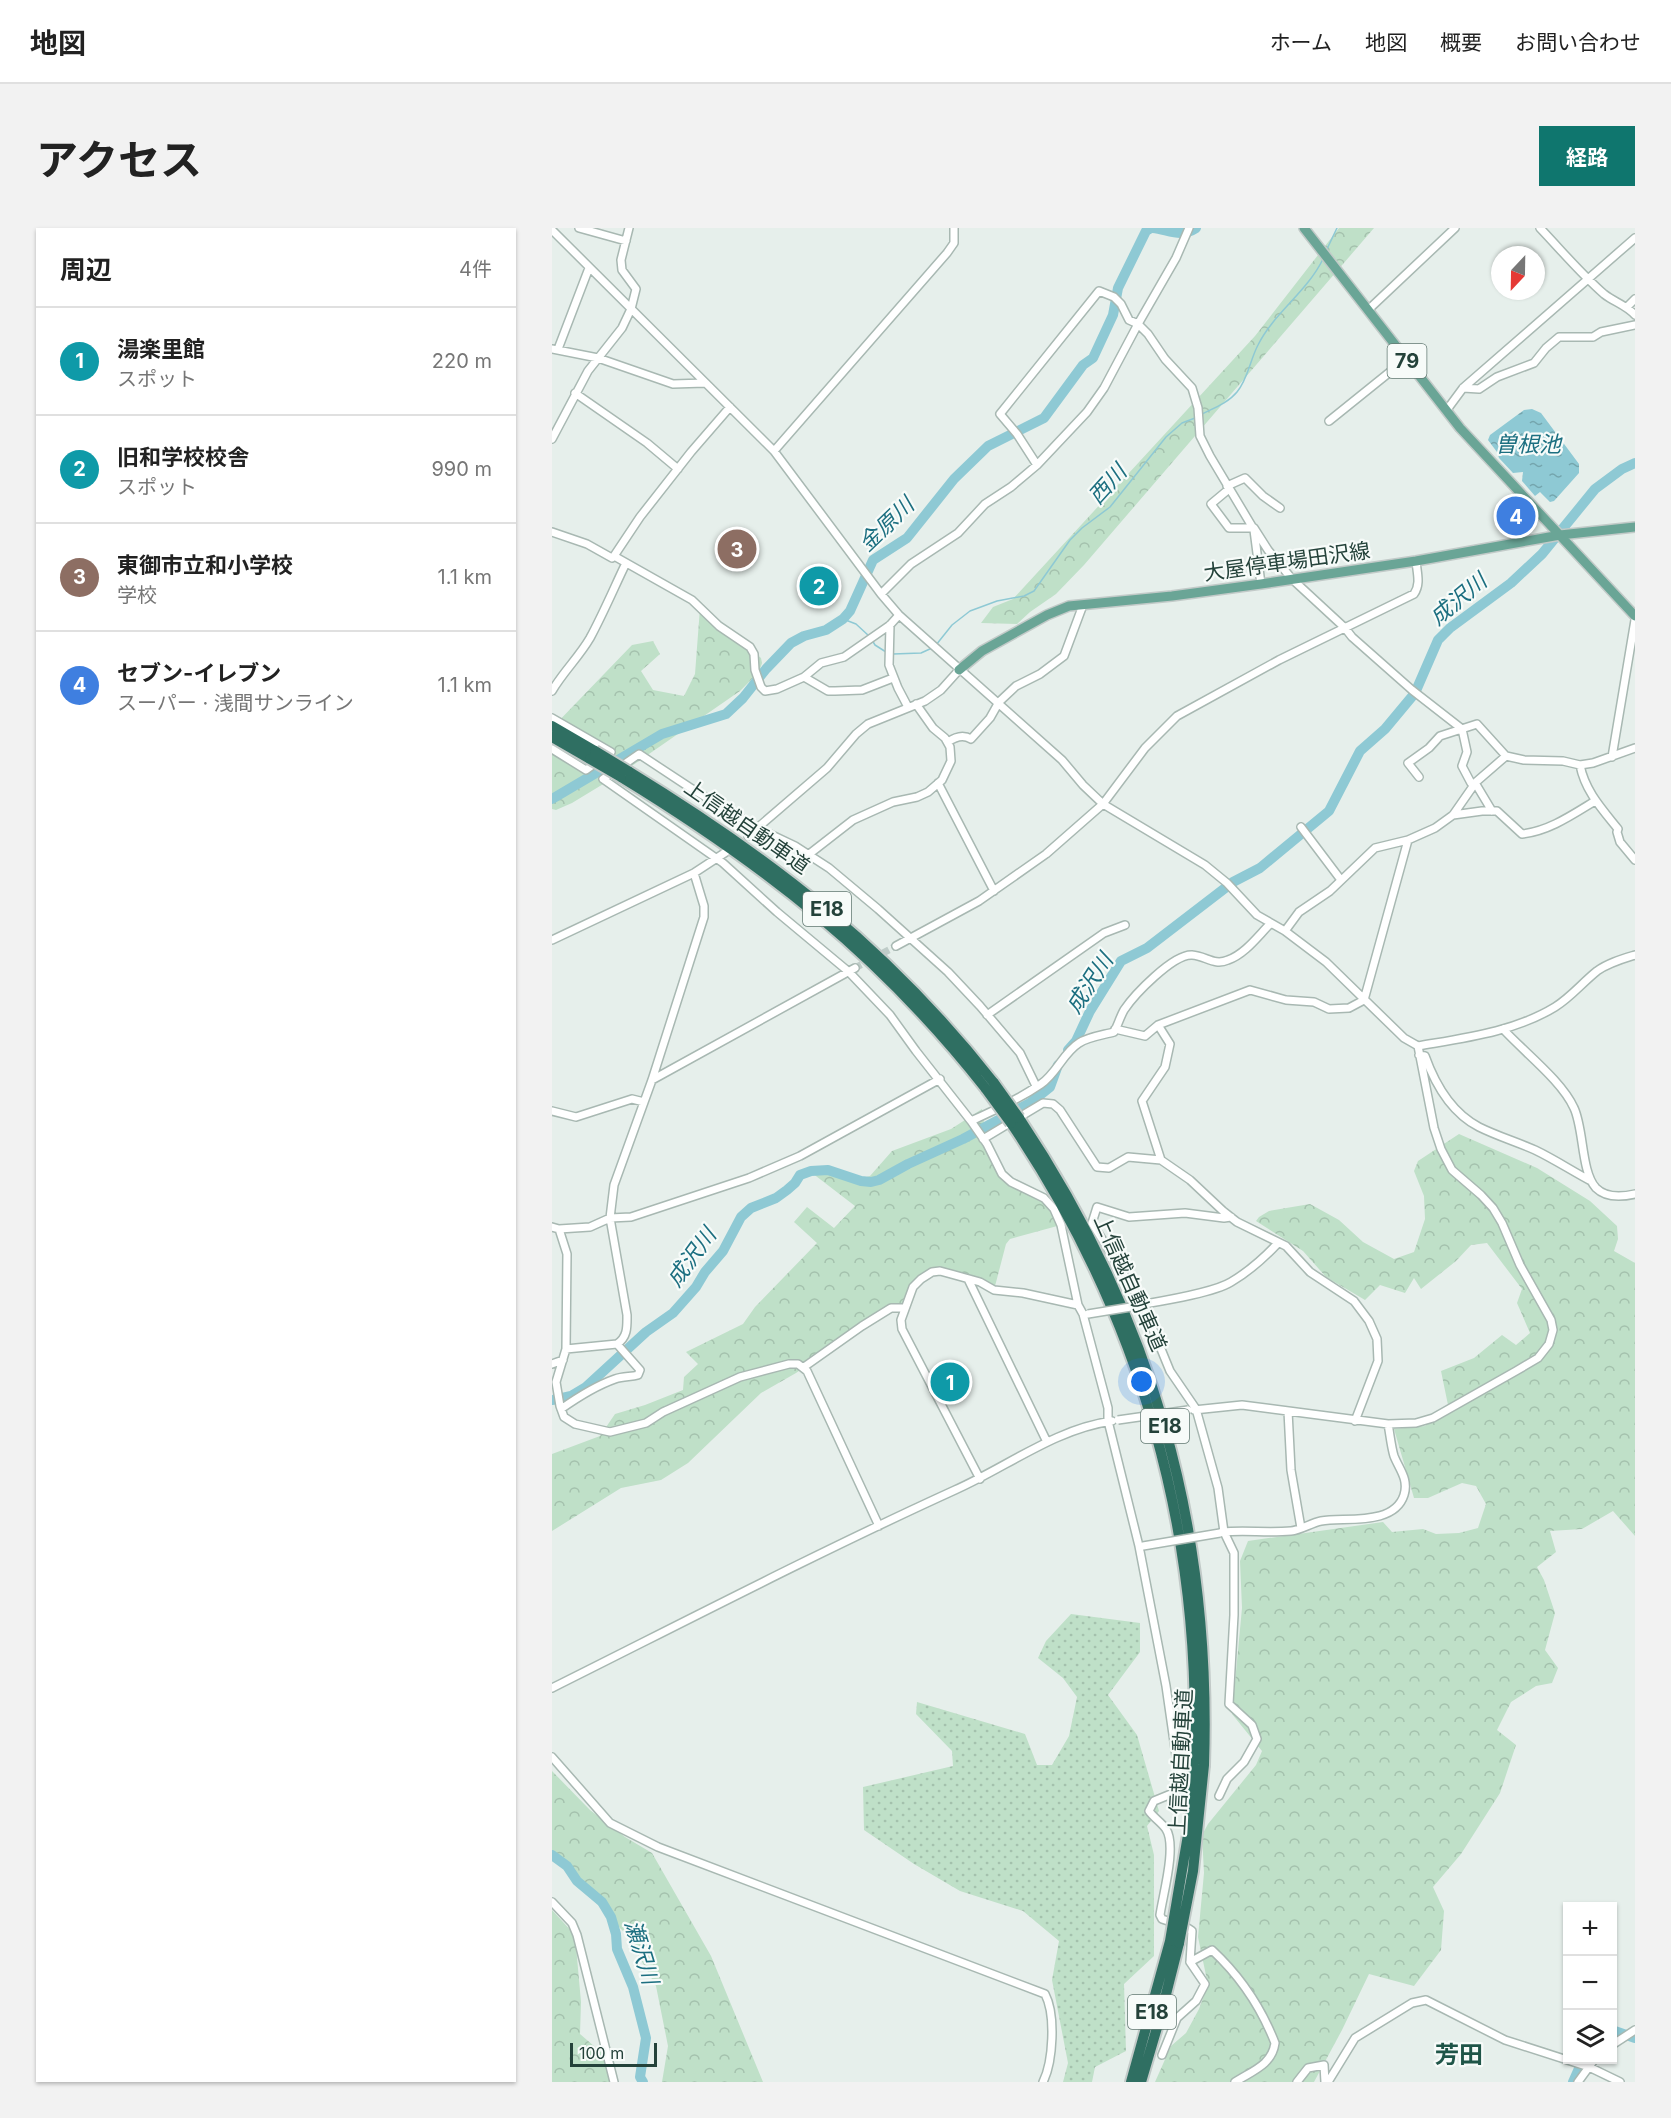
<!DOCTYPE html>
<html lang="ja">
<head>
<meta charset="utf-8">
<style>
  body { margin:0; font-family:Inter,"Noto Sans JP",sans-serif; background:#f2f2f2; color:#222 }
  .controls { position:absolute; right:18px; bottom:18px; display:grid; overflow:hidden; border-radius:0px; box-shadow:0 2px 4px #0004 }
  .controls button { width:54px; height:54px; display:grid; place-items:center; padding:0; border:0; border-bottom:2px solid #e0e0e0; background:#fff; color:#222; font:30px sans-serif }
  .compass { position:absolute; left:939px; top:18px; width:54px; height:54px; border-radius:50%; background:#fff; box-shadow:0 2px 4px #0004; rotate:202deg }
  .scale { position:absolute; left:18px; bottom:15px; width:87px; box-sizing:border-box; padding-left:6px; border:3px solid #24423a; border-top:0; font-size:16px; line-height:21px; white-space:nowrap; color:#24423a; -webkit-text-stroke:4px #f7fbf9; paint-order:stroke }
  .you { position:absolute; left:590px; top:1154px; width:21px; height:21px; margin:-15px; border:4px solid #fff; border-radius:50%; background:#1a73e8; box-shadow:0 0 0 9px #1a73e833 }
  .badge { display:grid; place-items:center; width:39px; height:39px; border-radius:50%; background:#0f766e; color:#fff; font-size:20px; font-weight:700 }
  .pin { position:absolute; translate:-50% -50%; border:3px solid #fff; box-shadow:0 2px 6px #0006 }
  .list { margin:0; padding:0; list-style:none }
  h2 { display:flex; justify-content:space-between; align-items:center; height:78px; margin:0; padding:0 24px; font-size:26px }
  h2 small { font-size:20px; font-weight:400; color:#767676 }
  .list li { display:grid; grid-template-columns:39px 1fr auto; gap:18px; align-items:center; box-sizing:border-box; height:108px; padding:0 24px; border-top:2px solid #e0e0e0 }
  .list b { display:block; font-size:22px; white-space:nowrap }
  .list p { margin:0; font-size:20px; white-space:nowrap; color:#767676 }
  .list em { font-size:20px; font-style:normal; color:#767676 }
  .icon { flex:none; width:33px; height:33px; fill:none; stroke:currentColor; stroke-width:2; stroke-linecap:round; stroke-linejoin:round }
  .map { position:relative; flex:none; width:1083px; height:1854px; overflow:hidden; border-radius:0px }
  header { display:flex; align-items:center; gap:36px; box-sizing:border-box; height:84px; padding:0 30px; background:#fff; border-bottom:2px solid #e0e0e0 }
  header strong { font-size:28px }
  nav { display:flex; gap:33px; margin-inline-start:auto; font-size:21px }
  .intro { display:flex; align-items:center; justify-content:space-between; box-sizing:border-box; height:144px; padding:0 36px }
  h1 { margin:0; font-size:42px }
  .button { padding:15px 27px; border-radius:0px; background:#0f766e; color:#fff; font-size:21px; font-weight:700 }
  main { display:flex; gap:36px; padding:0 36px }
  aside { flex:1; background:#fff; border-radius:0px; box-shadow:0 2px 4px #0004 }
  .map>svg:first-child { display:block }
  .grass { fill:url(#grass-dots) }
  .forest { fill:url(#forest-crowns) }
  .water { fill:url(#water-ripples) }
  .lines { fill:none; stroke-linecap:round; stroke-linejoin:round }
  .stream { stroke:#8ec9d4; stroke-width:1.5 }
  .river { stroke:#8ec9d4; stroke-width:10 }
  .minor-tunnel { stroke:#bfccc8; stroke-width:7; stroke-dasharray:7 3.5; stroke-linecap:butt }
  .minor-casing { stroke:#a8b8b2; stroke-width:10 }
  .major-casing { stroke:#c2cac8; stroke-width:12 }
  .highway-casing { stroke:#c2cac8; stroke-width:14 }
  .minor { stroke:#fff; stroke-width:7 }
  .major { stroke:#6aa596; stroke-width:9 }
  .highway { stroke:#2f6f62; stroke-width:10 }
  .minor-bridge-casing { stroke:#a8b8b2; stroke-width:10; stroke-linecap:butt }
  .highway-bridge-casing { stroke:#c2cac8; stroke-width:14; stroke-linecap:butt }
  .minor-bridge { stroke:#fff; stroke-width:7 }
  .highway-bridge { stroke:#2f6f62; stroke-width:10 }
  .labels { text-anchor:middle; stroke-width:4.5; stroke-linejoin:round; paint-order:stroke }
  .shield { fill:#f7fbf9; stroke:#637a73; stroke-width:1.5 }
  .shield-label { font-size:20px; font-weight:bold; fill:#24423a }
  .street-label { font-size:21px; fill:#24423a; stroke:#f7fbf9 }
  .water-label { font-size:22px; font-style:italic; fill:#1c6f80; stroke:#f7fbf9 }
  .quarter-label { font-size:24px; font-weight:bold; fill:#1f5548; stroke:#f7fbf9 }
</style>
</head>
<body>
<header>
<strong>地図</strong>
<nav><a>ホーム</a><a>地図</a><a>概要</a><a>お問い合わせ</a></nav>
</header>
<div class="intro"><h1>アクセス</h1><a class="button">経路</a></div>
<main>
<aside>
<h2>周辺<small>4件</small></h2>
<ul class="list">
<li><span class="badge" style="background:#0f9aa8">1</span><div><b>湯楽里館</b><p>スポット</p></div><em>220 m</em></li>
<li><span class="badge" style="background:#0f9aa8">2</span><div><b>旧和学校校舎</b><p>スポット</p></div><em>990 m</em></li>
<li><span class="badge" style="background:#8d6e63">3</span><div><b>東御市立和小学校</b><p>学校</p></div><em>1.1 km</em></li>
<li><span class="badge" style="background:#3f7fe0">4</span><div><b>セブン-イレブン</b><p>スーパー · 浅間サンライン</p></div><em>1.1 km</em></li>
</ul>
</aside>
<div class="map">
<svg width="1083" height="1854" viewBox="0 0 1083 1854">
  <defs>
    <pattern id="grass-dots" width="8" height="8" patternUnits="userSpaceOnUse" patternTransform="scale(1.5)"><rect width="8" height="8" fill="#bfe0c8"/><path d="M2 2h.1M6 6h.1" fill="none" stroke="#a4c1ad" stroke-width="1.8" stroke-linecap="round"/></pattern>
    <pattern id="forest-crowns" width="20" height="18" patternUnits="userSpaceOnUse" patternTransform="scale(1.5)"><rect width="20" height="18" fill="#bfe0c8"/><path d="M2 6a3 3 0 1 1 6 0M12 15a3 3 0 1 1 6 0" fill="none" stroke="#a4c1ad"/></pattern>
    <pattern id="water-ripples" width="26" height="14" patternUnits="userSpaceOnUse" patternTransform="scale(1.5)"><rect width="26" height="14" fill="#8ec9d4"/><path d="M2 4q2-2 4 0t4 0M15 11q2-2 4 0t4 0" fill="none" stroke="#74a5ad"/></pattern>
  </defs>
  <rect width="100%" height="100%" fill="#e6efeb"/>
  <path class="grass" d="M519,1386L588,1395V1424L556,1467L585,1507L607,1583L595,1598L602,1627V1728L572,1756L574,1823L543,1839L540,1854H511L516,1835L500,1752L507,1713L471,1683L408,1663L362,1636L312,1602L311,1559L401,1538L400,1523L364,1486L365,1474L473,1506L485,1537H500L517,1508L525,1469L511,1450L486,1430L494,1413Z"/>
  <path class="forest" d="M787,0H822L532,337L504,366L478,384L465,396L429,395L441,379L461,371L703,108Z
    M148,380L209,430L210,435L207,444L188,463L71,544L20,575L4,582L0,581V500L80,417L101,413L108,426L89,443L101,462L132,468L143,446Z
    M430,881L435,916L450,946L491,972L509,997L458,1011L454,1016L442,1062L388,1043L369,1051L353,1080H339L244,1145L209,1165L136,1235L109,1252L69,1260L0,1303V1226L48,1208L63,1186L93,1177L131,1162L132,1149L146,1136L134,1124L191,1096L203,1079L265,1015L242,994L255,979L282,1000L303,978L260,945L274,944L307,951L318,948L340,923L399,901Z
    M907,906L985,940L1038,973L1065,998L1066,1011L1062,1023L1083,1035V1308L1061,1283L1030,1301L998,1303L1004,1324L985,1339L992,1352L1003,1385L993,1422L1006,1440L1000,1455L984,1458L959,1474L945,1502L964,1517L948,1565L909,1626L881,1659L892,1683L889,1722L862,1758L817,1746L790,1802L762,1854H603L619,1818L634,1805L647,1781L656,1757L646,1709L652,1645L650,1607L656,1596L704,1537L710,1523L680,1486L690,1380L688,1333L696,1313L831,1294L840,1304L871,1301L884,1306L907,1305L926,1300L934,1276L924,1258L910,1255L876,1270H862L842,1201L873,1198L896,1177L889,1143L922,1130L950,1107L964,1117L978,1105L965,1075L970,1061L935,1015L919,1017L904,1033L869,1061L862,1050L853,1065L828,1057L813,1072L774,1049L751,1023L704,993L707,989L717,983L758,976L787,992L811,1014L842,1031L862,1024L873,991L872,968L862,943L866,933Z
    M0,1543L38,1582L73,1609L100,1625L159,1728L211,1854H110L116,1818L104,1758L74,1706L51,1683L4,1626L0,1625Z
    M0,1682L23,1707L29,1774L28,1806L50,1825L58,1854H0Z"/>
  <path class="water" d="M980,181L989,185L1027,236V245L1002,273L998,274L988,264L983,268L970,253L971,244L961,245L947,230L945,224L936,212L938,207L972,182Z"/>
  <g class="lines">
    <path class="stream" d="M775,21L785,0
      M650,186C662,180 676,175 685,164C696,151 698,132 706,117C721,86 755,64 771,31
      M291,391L304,396L317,408
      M320,412L323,417L334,424
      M384,417L400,397L418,383L445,373L472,368L482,363L518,312L530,300L558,279L614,209L630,195L643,190
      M341,426L369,425L380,420"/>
    <path class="river" d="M601,0C617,2 629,10 644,0
      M0,571L110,506L174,486L191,470L214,441L239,415L252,408L274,402L291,391L298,383L321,332L355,310L402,251L436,218L492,190L531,137L541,130L561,87L566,60L594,3L599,0
      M516,822L524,813L538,783L569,733L595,720L681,654L708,640L777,583L808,523L833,501L863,465L886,412L898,400L959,355L990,326L1043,261L1070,241L1083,235
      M0,1172L19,1168L34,1159L94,1104L121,1085L144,1059L153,1044L171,1023L189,989L199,980L224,970L235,962L243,955L248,947L259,943L276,942L309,953L319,954L327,952L356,936L411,911L478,875L498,859L506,837
      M0,1627L15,1638L25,1653L50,1674L59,1689L64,1706L65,1721L81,1759L94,1810L88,1849L91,1854
      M1060,1802L1083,1810
      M1021,1854L1029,1836L1033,1832"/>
    <path class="minor-tunnel" d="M303,740L344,718"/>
    <g class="minor-casing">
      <path id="minor" d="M27,0L74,13
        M988,0C1009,22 1029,46 1052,66C1062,74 1074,77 1083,87
        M0,2L222,223L329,366L347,387L510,532L531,557L551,576L653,637L675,655L705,687L733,703L774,734L852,810L866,818C912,810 962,804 1003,779C1019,769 1030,755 1045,743C1056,735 1070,731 1083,727
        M1075,79L1083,71
        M816,82L903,0
        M0,121L46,130L121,156L153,155
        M6,121L37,40
        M911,160L927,161L945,149L982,135L994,120L1007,109H1041L1049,104L1083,97
        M23,165L95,215L126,241
        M894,183L911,160L1083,10
        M777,193L854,131
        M0,211L36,143L70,100L79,81L84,61L70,42L69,32L77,0
        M222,223L395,25L402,15V0
        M485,237L465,206L448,186L547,63L562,69L569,76L577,92L586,96L596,106L613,131L640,160L646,180L648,208L658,228L701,300
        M675,258L693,250L711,268L728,280
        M677,261L659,276L677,300H701
        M702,300L716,322L740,351L793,400L800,409L860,462L910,501L915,524L910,538L919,555L925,558L940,583
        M702,302L709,356
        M0,304L35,316L60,330L62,328L140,372L167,398L198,419L202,426L203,442L209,459L213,463L225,461L252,449L269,435L292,429L338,397L347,387
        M62,328L88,289L139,224L178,179
        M329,366L359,336L406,305L433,276L459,259L485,237L535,184L552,160L586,96L624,30L637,0
        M338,397L337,437L346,460L356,479
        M252,449L276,463H283L310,462L341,450
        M0,463C11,444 27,429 38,410C51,386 62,360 74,335
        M0,490L59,524L34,542L0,521
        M396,514C403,509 411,506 419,511L438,490L447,474L464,458L488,446L512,428L531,377
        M1060,529L1083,392
        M1028,537C1033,563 1050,581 1066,601L1065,604L1068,614L1083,632
        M867,549L856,535L877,520L888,508L925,496L954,528L972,532L1011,533L1028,537L1041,535L1083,520
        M386,555L442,663
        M901,587L930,583H945L970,606C997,603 1020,587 1043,573
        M749,599L789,652
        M196,608L275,540L304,506L316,496L373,473L389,462L407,442
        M256,627L301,592L341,574L365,569L376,564L390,552L399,533L398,519L393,510L381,500L364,476
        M733,703L747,684L778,663L823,620L856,612L883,600L901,587L924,554L954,528
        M0,712L142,645L174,624
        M344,718L427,673L494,626L551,576L593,520L625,488L727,432L862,366C869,356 865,345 864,333
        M435,787L552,705L573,697
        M606,797L618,816L613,839L590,873L609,932L638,952L671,983L685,994L734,1018L758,1044L802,1073L817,1093L825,1111L826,1133L803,1193
        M563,801L593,808L606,797L698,762L734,772L762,774L777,781L797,780L812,772L856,612
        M951,801C972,824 1010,853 1022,880C1032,901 1029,944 1044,960C1054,970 1070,969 1083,966
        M867,827L873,828C883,856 900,885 927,899C945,908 965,914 983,922C1002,931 1020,943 1039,953
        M100,852L303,740
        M484,858L468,825L428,778L396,744L326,681L277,640L243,618L205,600L137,559L87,526L51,551L171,635L225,684L297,744L338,787L364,823L419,893L435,916L450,946L459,954L492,970L502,981L509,997L526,1077L531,1086L556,1180V1193L587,1318L614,1458L628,1555L624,1564L602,1573L597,1583C602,1590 609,1594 614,1601C625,1618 611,1666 608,1687L610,1691L634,1699L640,1703L638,1734L653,1756L644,1773L625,1790L610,1827
        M0,883L24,889L80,871L92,874
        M419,893C443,882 467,871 489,856C505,845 511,825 527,815C536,809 551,807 562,804C566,797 568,789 572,782C582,767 621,726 640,727C654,728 662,738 676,732C693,726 706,708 718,696
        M431,911L491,875L501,876L508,882L545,939L557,940L576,929L609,932
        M0,999L7,1001L38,999L58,990L79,989L197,950L248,928L388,851
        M7,1001L15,1026L14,1121L4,1154L8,1178L12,1189L23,1196L58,1204L94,1195L111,1184L188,1149L237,1136H246L255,1143L327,1298
        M416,1051L495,1214
        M587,1077C610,1073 661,1065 679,1054C696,1044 713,1029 726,1015
        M14,1121L65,1116C76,1109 75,1098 75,1087L58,990L62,957L100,852L152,689V678L142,645
        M0,1136L11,1132
        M252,1139L310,1098L339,1080H353
        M9,1181C26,1169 43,1158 63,1151C71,1148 79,1149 86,1147L88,1142L65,1116
        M642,1182L690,1177L836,1196L864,1195L881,1190L964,1143L986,1130L997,1116L1001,1102L999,1092L968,1037L950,995L941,980L929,967L900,942L889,921L882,900L866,818
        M736,1183L739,1242L749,1300
        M428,1251L350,1101L349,1092L361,1059L369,1051L380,1044L388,1043L428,1054L442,1062L471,1065L526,1077
        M670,1304C693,1302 716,1305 739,1303C749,1302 759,1295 769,1293C794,1289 842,1298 852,1267C857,1251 847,1241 842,1228C839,1218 838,1206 836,1196
        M0,1460C134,1393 267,1324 403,1262C455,1239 503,1201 560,1193
        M0,1529L58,1595L106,1619L493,1766C504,1787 501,1834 491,1854
        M667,1568L675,1551L692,1534L705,1511L700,1497L677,1476L682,1387V1325L672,1304L666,1260L644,1181L618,1143L591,1077L540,995L545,979L577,989L633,985L672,990L679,989
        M0,1674L20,1695L25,1707L62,1854
        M638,1734L660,1722C688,1748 709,1779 723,1815C720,1837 700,1843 683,1854
        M1060,1817L1083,1802
        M745,1854L756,1840L772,1837L773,1854
        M776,1854L803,1810L860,1775L874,1772L953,1812L1037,1839L1068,1854
        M1026,1854L1042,1832"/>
    </g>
    <g class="major-casing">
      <path id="major" d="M752,0L908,200L1083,388
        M407,442L430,423L495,387L517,378L620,368L709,356L864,333L1008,307L1083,299"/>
    </g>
    <g class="highway-casing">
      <path id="highway" d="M0,498L43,523
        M0,509L38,531
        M76,543C220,631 337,721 442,855
        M69,549C213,637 329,727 434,861
        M467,890C600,1089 660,1298 652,1537
        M459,895C589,1087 651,1306 642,1537
        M579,1854L618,1713
        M589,1854L609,1786L627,1715"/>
    </g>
    <use href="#minor" class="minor"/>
    <use href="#major" class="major"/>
    <use href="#highway" class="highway"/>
    <g class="minor-bridge-casing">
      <path id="minor-bridge" d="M536,1086L585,1078
        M566,1192L636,1182
        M591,1318L668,1305"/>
    </g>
    <g class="highway-bridge-casing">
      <path id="highway-bridge" d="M43,523L76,543
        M38,531L69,549
        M442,855L467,890
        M434,861L459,895
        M618,1713L637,1601L642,1537
        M627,1715L641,1643L652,1537"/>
    </g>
    <use href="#minor-bridge" class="minor-bridge"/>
    <use href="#highway-bridge" class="highway-bridge"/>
  </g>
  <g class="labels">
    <g class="shield">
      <rect x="835.5" y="116" width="39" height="34" rx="4.5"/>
      <rect x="251" y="664" width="48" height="34" rx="4.5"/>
      <rect x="589" y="1181" width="48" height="34" rx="4.5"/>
      <rect x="576" y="1767" width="48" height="34" rx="4.5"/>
    </g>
    <g class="shield-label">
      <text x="855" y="140">79</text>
      <text x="275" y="688">E18</text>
      <text x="613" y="1205">E18</text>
      <text x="600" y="1791">E18</text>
    </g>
    <g class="street-label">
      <text transform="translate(735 334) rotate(-8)" y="7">大屋停車場田沢線</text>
      <text transform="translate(195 599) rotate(35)" y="7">上信越自動車道</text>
      <text transform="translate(578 1055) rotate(66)" y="7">上信越自動車道</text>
      <text transform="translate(629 1534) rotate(-87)" y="7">上信越自動車道</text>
    </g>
    <g class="water-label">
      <text x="976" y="224">曽根池</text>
      <text transform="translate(555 256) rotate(-48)" y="8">西川</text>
      <text transform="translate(334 296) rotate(-44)" y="8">金原川</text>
      <text transform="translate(906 371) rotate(-40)" y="8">成沢川</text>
      <text transform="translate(537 755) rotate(-57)" y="8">成沢川</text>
      <text transform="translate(139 1029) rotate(-54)" y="8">成沢川</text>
      <text transform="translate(90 1724) rotate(73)" y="8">瀬沢川</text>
    </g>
    <g class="quarter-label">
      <text x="907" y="1835">芳田</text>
    </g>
  </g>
</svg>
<div class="controls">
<button>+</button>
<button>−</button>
<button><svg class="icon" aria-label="layers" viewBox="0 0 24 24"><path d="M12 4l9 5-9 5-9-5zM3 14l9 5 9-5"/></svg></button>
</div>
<svg class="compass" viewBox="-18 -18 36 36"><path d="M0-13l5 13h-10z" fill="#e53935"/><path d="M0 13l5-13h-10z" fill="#767676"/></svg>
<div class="scale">100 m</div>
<div class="you"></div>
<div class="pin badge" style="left:398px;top:1154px;background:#0f9aa8">1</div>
<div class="pin badge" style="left:267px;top:358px;background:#0f9aa8">2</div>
<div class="pin badge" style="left:185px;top:321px;background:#8d6e63">3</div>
<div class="pin badge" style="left:964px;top:288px;background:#3f7fe0">4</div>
</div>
</main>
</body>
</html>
